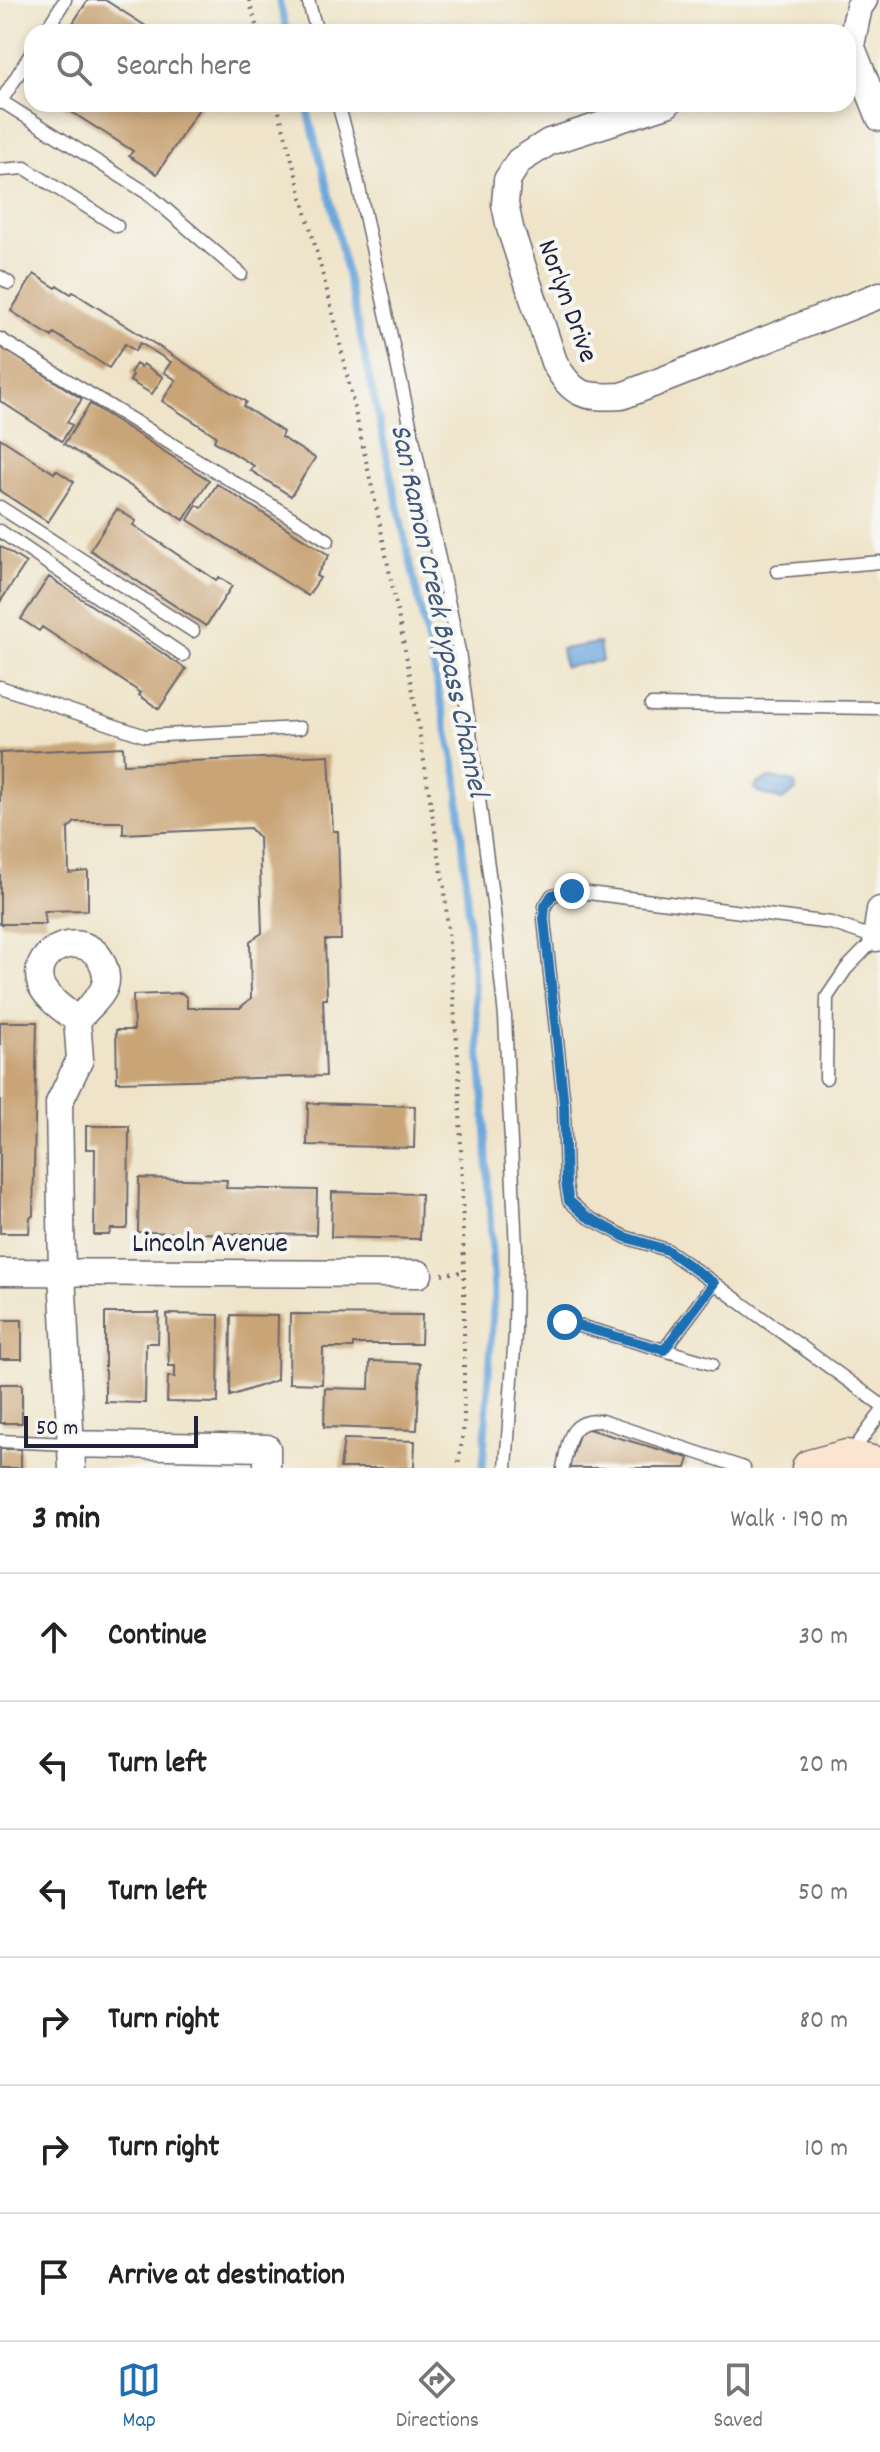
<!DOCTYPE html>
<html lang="en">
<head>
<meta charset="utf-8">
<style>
  body { margin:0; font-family:Dekko,sans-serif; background:#f6f6f6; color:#222 }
  .scale { position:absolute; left:24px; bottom:20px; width:174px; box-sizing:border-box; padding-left:8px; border:4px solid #22223b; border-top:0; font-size:22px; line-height:28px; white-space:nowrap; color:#22223b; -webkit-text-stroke:6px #f6f6f2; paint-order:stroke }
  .stop { position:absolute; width:24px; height:24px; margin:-18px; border:6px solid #1f6fb2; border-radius:50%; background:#fff }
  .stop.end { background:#1f6fb2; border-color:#fff; box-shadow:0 2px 8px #0008 }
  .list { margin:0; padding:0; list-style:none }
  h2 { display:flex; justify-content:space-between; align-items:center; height:104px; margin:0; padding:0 32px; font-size:34px }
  h2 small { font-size:26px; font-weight:400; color:#767676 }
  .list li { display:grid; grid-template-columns:52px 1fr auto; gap:24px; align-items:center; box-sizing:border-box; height:128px; padding:0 32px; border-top:2px solid #e0e0e0 }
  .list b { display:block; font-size:30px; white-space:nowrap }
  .list em { font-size:26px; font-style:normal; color:#767676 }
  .icon { flex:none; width:44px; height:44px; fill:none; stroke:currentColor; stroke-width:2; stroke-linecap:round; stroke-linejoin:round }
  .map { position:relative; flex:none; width:880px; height:1468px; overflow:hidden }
  .search { position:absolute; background:#fff; box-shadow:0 4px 12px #0003; left:24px; right:24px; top:24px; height:88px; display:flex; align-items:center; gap:20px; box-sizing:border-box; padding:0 28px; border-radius:24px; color:#767676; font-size:30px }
  .sheet { height:872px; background:#fff }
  nav { display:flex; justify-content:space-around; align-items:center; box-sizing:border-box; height:112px; border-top:2px solid #e0e0e0; background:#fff; font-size:22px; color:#767676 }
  nav a { display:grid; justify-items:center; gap:4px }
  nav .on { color:#1f6fb2 }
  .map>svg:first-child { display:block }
  .water { fill:#6da7dc; stroke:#48648c; stroke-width:2 }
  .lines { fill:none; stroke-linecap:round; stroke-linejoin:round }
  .stream { stroke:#6da7dc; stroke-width:7 }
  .building { fill:#c9a477 }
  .lane-casing { stroke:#6a666d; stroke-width:15 }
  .street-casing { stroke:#6a666d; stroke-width:29 }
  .secondary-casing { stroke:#6a666d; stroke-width:39 }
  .path { stroke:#6a666d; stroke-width:4; stroke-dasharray:2 6; stroke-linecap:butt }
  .lane { stroke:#fff; stroke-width:12 }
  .street { stroke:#fff; stroke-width:26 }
  .secondary { stroke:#fce5d0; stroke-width:36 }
  .route { stroke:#1f6fb2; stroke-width:10 }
  .labels { text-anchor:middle; stroke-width:8; stroke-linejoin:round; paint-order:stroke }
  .street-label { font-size:28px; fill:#22223b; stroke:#f6f6f2 }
  .water-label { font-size:30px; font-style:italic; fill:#40577b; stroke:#f6f6f2 }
</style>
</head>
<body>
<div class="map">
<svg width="880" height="1468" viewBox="0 0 880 1468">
  <rect width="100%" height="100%" fill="#f6f6f2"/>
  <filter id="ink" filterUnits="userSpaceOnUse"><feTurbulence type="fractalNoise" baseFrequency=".0125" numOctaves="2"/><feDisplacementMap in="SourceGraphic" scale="16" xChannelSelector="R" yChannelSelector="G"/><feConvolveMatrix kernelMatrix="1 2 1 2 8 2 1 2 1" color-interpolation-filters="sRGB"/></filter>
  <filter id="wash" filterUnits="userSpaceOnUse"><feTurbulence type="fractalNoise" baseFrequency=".006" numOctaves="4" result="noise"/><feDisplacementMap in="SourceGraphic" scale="32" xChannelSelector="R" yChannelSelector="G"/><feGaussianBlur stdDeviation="1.8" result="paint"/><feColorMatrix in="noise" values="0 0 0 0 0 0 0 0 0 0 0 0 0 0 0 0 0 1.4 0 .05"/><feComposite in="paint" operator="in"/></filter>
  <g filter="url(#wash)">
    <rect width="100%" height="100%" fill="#efe4c9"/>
    <path class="water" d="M599,643L602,661L564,667L561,649Z
      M770,778L790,781L795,784L796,791L782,800L759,793L754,788L758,783Z"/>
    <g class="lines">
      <path class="stream" d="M279,0L287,32
        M306,104L330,198L457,775L485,1119L494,1294L483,1468"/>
    </g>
    <g id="blocks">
      <path class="building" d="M88,0H105L155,32H67Z
        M59,104H202L157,174L129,156L133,151Z
        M34,274L56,288L58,286L71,294L73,292L246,402L243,406L283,432L281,437L315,458L291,496L250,470L254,466L214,441L216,436L162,401L176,380L164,372L171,362L140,343L135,351L125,344L109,368L54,333L52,337L11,311Z
        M0,346L82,399L67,422L72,425L62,441L0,401Z
        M136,364L141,367L143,364L163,377L152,394L130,381L133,375L130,373Z
        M90,404L209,480L184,520L64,444Z
        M0,438L54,473L56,470L74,482L48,522L0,491Z
        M217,484L329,555L316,576L320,578L308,596L188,520L197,505L202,508Z
        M117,509L136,521L133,525L216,580L219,577L232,586L206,626L90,550Z
        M0,546L26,563L0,602Z
        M49,577L186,669L159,709L139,695L141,693L42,627L39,631L21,619Z
        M123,747L124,764L329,755L333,831H338L341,940H325L327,999H323L326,1076L117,1082L116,1030H134L133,995L182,993L187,998V1008H240L251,998L250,941L262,933L259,838L250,828L123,834V822H75L68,829L69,873L88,871V910L44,911L46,924H0V753Z
        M0,1022H37L33,1216L30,1217L29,1233H0Z
        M308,1103L415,1106L414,1148L307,1145Z
        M86,1126H129L128,1226L126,1229H111L109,1235H94L95,1149H86Z
        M139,1178L227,1180L226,1188L317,1190L316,1235L138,1232Z
        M332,1192L421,1194L420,1239L331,1237Z
        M105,1313H159L158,1343H146L145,1403L105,1402Z
        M167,1314L219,1315L218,1403L167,1402L168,1377H175V1366H169Z
        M290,1314L422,1315L421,1344H353V1348H323L322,1384L289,1383Z
        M231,1315L278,1316L277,1380L230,1396Z
        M0,1320H22V1359H0Z
        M370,1361L420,1363L417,1430L324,1427L325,1388L369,1389Z
        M0,1384H22V1423H0Z
        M581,1427L689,1458L686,1468H569Z
        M344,1439L415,1441L414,1468H340Z
        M0,1449H21V1468H0Z"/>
    </g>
  </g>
  <g filter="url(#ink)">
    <use href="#blocks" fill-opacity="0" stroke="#6a666d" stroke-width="2"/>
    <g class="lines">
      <g class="lane-casing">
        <path id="lane" d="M308,0L317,32
          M45,32L65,0
          M1,101L147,193L241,274
          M0,103L32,52
          M338,104L350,146L459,651L493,903L505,1017L516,1249L515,1333L506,1468
          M0,170L25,168L117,226
          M0,277L9,283
          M0,339L328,540
          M0,507L193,631
          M0,531L183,655
          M777,571L880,562
          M0,687L145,736L300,728
          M651,705L880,708
          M826,1078L827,997L846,969L876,938
          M714,1283L667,1250L625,1237L586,1216L569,1201L566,1184L564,1105L544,919L545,906L552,895L572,891L831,923L876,938
          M565,1322L664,1350L714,1283L880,1404
          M664,1350L712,1364
          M0,1441L70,1444
          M849,1456L880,1414
          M563,1468C569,1441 568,1419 602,1421L744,1468"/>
      </g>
      <g class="street-casing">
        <path id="street" d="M851,45L859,7L864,0
          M848,46L851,45L880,118
          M667,104L549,142L519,161L507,180L505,204L510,228L554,362C573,396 584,398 622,396L880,295
          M876,938L880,910
          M0,1272L419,1274
          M70,1444L267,1448V1468
          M72,1468L62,1273L59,1103L80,1059L77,1020C66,1011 47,999 41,985C28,948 90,925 104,967C106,973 107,980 105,986C100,999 86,1010 77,1020"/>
      </g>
      <g class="secondary-casing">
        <path id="secondary" d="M810,1468L847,1458L880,1466"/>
      </g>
      <path class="path" d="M249,0L258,32
        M277,104L334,317L377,510L411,680L445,893L459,1070L464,1272V1424L458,1468
        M442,1274L464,1272"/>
      <use href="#lane" class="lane"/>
      <use href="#street" class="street"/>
      <use href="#secondary" class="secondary"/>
    </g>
  </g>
  <g class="lines" filter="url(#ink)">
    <path class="route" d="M565,1322L664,1350L714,1283L667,1250L625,1237L586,1216L569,1201L566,1184L564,1105L544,919L545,906L552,895L572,891"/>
  </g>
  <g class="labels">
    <g class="street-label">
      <text transform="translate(570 300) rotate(70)" y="10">Norlyn Drive</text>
      <text x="210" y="1251">Lincoln Avenue</text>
    </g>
    <g class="water-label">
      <text transform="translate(441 610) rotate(78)" y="10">San Ramon Creek Bypass Channel</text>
    </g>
  </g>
</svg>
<div class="scale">50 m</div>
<div class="stop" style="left:565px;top:1322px"></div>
<div class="stop end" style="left:572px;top:891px"></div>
<div class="search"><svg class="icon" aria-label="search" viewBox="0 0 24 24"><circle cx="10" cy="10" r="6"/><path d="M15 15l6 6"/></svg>Search here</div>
</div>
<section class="sheet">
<h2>3 min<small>Walk · 190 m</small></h2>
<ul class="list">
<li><svg class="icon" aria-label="ahead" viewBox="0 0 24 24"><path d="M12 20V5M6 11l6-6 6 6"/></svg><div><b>Continue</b></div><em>30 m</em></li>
<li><svg class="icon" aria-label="left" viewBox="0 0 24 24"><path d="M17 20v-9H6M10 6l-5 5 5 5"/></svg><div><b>Turn left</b></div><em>20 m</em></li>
<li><svg class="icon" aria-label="left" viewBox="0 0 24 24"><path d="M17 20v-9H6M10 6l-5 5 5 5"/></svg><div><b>Turn left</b></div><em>50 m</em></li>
<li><svg class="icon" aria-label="right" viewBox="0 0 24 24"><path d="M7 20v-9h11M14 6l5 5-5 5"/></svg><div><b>Turn right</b></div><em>80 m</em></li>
<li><svg class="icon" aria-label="right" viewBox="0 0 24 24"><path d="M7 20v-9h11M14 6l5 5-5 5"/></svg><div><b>Turn right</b></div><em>10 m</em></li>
<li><svg class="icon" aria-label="arrive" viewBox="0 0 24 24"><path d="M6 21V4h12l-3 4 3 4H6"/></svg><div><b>Arrive at destination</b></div></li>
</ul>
</section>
<nav>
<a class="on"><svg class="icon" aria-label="map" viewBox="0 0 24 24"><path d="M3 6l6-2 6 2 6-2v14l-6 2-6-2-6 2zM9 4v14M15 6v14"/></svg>Map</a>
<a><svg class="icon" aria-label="directions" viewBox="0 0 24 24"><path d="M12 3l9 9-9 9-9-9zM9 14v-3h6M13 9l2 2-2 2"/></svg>Directions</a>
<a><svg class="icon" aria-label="saved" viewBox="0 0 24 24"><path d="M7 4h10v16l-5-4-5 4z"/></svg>Saved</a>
</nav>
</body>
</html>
